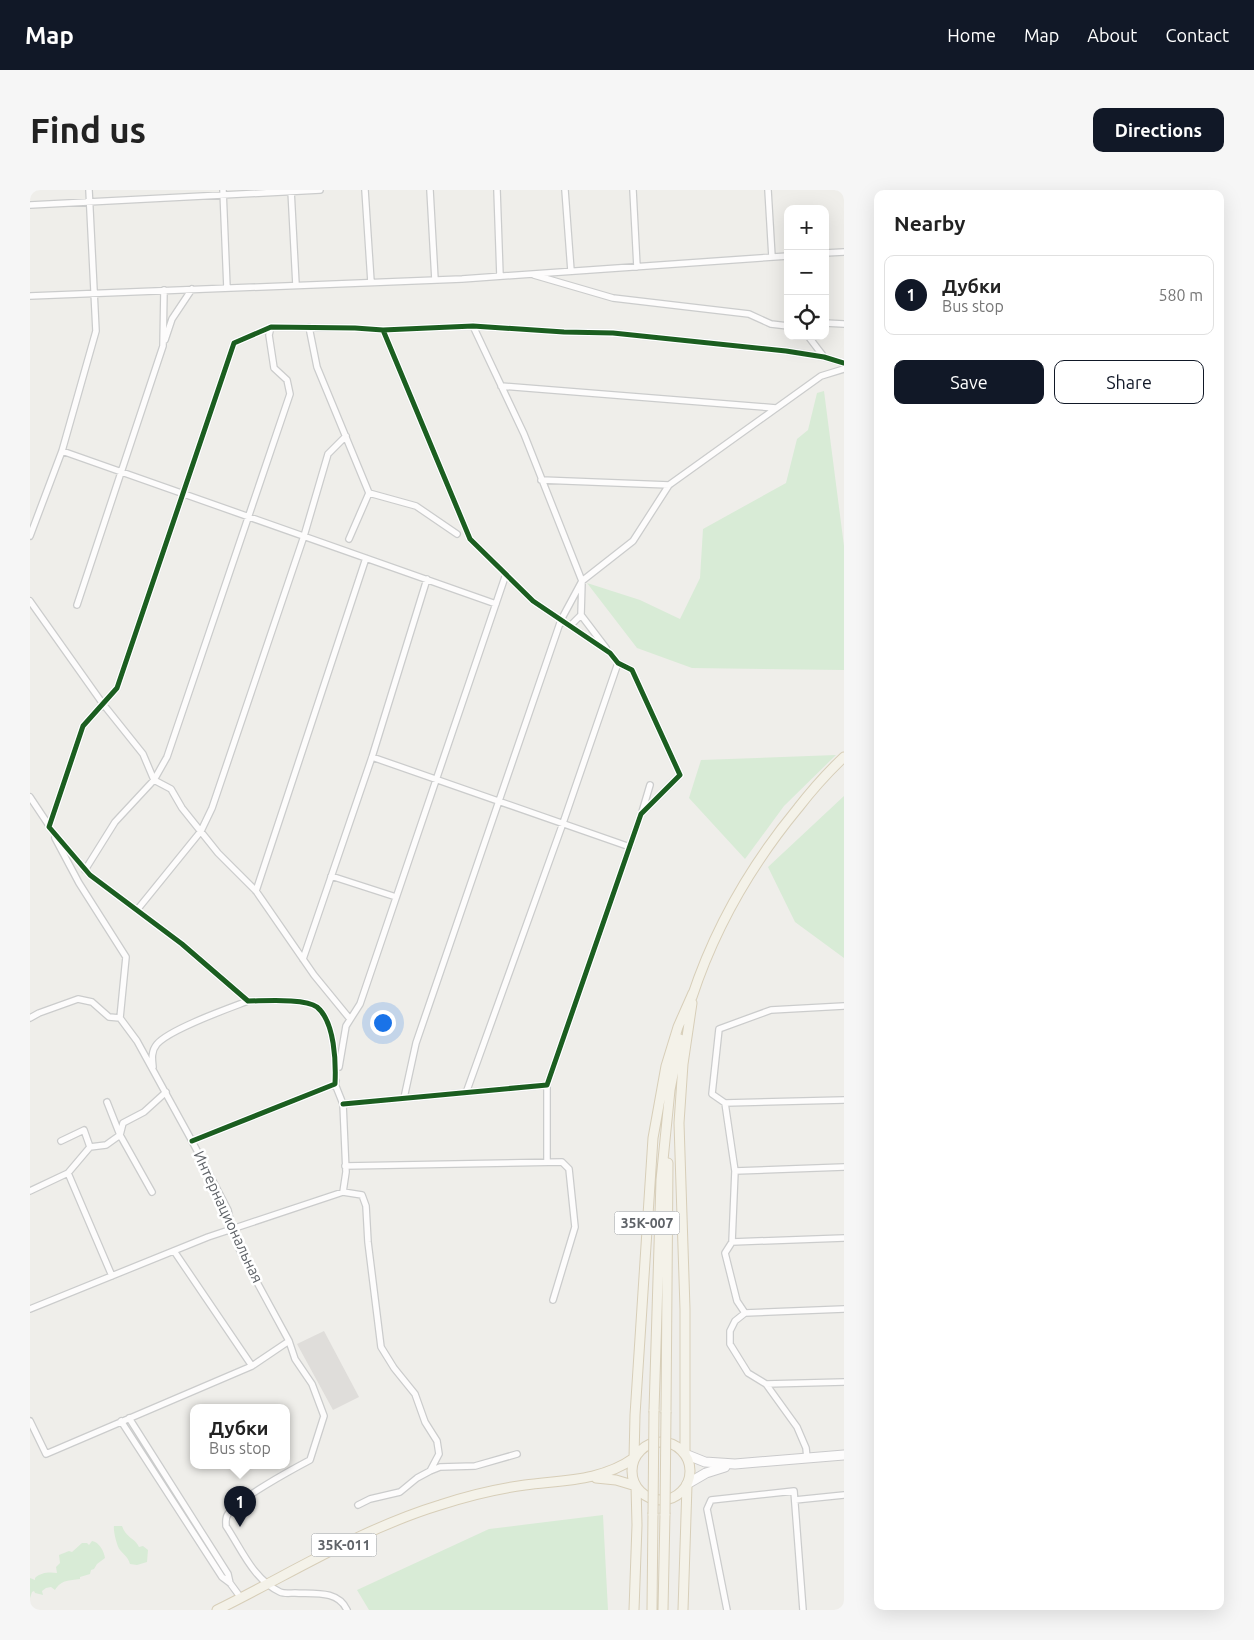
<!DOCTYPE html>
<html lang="en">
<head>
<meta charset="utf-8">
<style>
  body { margin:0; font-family:Ubuntu,sans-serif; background:#f6f6f6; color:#222 }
  .controls { position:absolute; right:15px; top:15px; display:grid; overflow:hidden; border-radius:10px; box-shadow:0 5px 20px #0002 }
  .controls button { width:45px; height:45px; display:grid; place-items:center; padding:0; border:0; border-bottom:1px solid #e0e0e0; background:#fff; color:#222; font:25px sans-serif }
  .you { position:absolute; left:352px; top:832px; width:18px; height:18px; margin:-12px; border:4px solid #fff; border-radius:50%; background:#1a73e8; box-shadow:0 0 0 8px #1a73e833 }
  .badge { display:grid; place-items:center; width:32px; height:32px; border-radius:50%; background:#111827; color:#fff; font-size:16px; font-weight:700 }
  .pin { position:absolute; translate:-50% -41px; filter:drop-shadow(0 1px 2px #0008) }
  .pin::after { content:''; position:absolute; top:26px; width:18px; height:15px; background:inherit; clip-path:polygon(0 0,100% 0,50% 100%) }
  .popup { position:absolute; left:160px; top:1214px; width:100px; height:65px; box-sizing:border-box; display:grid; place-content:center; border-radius:10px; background:#fff; filter:drop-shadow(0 1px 4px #0005); font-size:16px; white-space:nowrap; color:#767676 }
  .popup b { font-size:19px; color:#222 }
  .popup::after { content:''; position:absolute; left:50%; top:100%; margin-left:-10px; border:10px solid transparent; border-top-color:#fff }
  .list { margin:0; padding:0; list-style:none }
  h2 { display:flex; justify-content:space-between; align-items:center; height:65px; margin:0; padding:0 20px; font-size:21px }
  h2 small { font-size:16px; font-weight:400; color:#767676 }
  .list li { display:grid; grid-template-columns:32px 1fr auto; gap:15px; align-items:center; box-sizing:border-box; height:80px; margin:0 10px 10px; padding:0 10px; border:1px solid #e0e0e0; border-radius:10px }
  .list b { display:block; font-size:19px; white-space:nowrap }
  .list p { margin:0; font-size:16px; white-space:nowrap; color:#767676 }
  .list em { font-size:16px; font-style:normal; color:#767676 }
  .actions { display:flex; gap:10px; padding:15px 20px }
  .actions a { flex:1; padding:11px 0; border:1px solid #111827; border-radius:10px; text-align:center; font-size:18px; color:#111827 }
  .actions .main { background:#111827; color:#fff }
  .icon { flex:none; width:28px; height:28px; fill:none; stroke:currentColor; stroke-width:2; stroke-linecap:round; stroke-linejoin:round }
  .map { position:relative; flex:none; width:814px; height:1420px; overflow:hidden; border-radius:10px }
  header { display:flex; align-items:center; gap:30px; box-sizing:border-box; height:70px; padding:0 25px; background:#111827; color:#fff }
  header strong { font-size:24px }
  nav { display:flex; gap:28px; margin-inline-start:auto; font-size:18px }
  .intro { display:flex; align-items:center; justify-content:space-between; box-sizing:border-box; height:120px; padding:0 30px }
  h1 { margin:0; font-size:35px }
  .button { padding:12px 22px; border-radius:10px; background:#111827; color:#fff; font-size:18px; font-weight:700 }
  main { display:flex; gap:30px; padding:0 30px }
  aside { flex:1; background:#fff; border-radius:10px; box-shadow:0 5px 20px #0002 }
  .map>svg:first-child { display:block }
  .industrial { fill:#dfddda }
  .green { fill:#d8ebd6 }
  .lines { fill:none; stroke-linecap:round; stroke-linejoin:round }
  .minor-casing { stroke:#cbcccc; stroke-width:8 }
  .secondary-casing { stroke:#cacacb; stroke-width:11 }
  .primary-casing { stroke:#d7ceb8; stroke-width:11 }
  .minor { stroke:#fdfcfc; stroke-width:5.5 }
  .secondary { stroke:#fdfcfc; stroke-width:9 }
  .primary { stroke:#f4f2e9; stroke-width:9 }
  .primary-bridge-casing { stroke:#d7ceb8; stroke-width:11; stroke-linecap:butt }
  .primary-bridge { stroke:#f4f2e9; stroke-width:9 }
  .cycleway-casing { stroke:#fff; stroke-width:8 }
  .cycleway { stroke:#1b5e20; stroke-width:5 }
  .labels { text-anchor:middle; stroke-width:5; stroke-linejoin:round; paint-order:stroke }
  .shield { fill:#fff; stroke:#8f9295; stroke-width:1 }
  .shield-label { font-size:14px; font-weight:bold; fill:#5f6368 }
  .street-label { font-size:15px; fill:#5f6368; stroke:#fff }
</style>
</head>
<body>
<header>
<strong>Map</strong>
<nav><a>Home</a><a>Map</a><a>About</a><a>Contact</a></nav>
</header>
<div class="intro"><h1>Find us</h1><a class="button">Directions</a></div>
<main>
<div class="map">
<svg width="814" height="1420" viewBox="0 0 814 1420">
  <rect width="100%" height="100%" fill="#efeeea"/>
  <path class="industrial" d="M294,1141L329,1207L303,1220L267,1154Z"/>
  <path class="green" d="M794,201L814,356V480L662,478L607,458L557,393L610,410L650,429L670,388L673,339L756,293L767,249L778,240L787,203Z
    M806,565L754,616L715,669L659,608L671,570Z
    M814,606V768L765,732L738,677Z
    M573,1325L578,1420H339L327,1400L459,1339Z
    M84,1336H92C96,1348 105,1348 109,1357L113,1356L118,1360L117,1372L107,1375L100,1374C98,1367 94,1365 90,1360C87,1357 83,1340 84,1336Z
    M62,1351C69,1352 74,1361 75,1368L67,1374L64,1379L61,1380L60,1384L50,1387V1389C39,1391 32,1389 25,1400L21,1397L16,1398L12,1401L13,1405L5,1403L4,1401L2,1402L0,1408V1388L5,1390V1388C11,1382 20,1382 27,1383L26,1377L30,1373L29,1365L39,1361L42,1362L52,1353H57L59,1355Z"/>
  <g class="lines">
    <g class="minor-casing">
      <path id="minor" d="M193,0L197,98
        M261,0L266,95
        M335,0L341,92
        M400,0L405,90
        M467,0L470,86
        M535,0L541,81
        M603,0L607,77
        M738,0L742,67
        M0,15L290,0
        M795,63L814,62
        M504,85L583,108L719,124L741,134L758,136
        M0,106L432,89L758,66
        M795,133L814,134
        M279,137L287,177L339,303L319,349
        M778,146L794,167
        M135,150L142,129L162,99
        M471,196L746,218
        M32,261L466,414
        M511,290L639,295
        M339,303L386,316L427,344
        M0,346L32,261L66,141L59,0
        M0,411L73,514L113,564L124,590L141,599L152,618L188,663L226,701L284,785L320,829
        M47,415L133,156L134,100
        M551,425L576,458
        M540,436L551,425L552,391L603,351L639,295L791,186L814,179
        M342,567L600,657
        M0,607L20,637
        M612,622L620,595
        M25,648L49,693L96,767L90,828L107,851L162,951L198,1020L202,1039L210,1061L259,1151L265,1169L282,1194L294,1226L280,1270C263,1279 206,1310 198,1324C195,1328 196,1331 196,1336C212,1360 223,1389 250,1402C254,1404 260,1403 265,1403C284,1404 308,1400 317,1420
        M55,680L85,632L124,590L137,567L260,204L257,190L244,178L239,145L241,137
        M301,686L366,707
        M226,701L336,368
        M107,720L171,641L182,618L274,346L298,264L316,246
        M273,769L342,567L397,389
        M0,828L9,823L48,809L62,812L79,827L90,828
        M123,877C122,869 121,861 127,854C140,839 197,819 218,811
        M309,877L316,836L330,814L476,384
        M306,891L305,894L313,914L316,982L313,1002
        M517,895V972
        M436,903L533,633L588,473
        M374,908L386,853L531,430L552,391L494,244L443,136
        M77,912L90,945L122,1002
        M695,913L814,910
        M313,914L517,895L611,624L650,585L602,480L588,473L580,463L503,411L440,349L353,140
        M31,951L54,940L60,957
        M162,951L305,894C306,873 305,832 287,817C275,808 234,811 218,811L152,754L60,685L19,637L53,536L87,498L204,153L241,137L325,138L353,140L443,136L534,142L583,143L756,161L794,167L814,173
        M315,976L532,972L539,979L545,1037L523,1110
        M705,981L814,977
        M38,983L60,957L76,955L90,945L93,933L114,922L136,902
        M0,1001L38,983L82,1086
        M702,1052L814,1048
        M144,1061L222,1176
        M0,1119L178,1047L313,1002L332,1005L336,1016L338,1052L351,1157L364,1178L385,1204L395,1232L407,1251L409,1264L400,1281L387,1288L370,1302L340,1309L328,1315
        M715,1123L814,1119
        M736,1194L814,1192
        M99,1228L198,1384L200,1393
        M0,1231L16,1264L222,1176L259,1151
        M91,1231L192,1387L200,1393L211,1408
        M777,1268L776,1258L767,1237L736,1194L718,1183L700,1154V1141L705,1131L715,1123L707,1111L695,1063L702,1052L705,981L695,913L682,904L689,839L741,820L814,816
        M400,1281L410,1277L445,1276L487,1264
        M765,1310L814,1305
        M697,1420L677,1319L681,1310L764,1301L773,1420"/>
    </g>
    <g class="secondary-casing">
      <path id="secondary" d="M655,1264L675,1272L705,1274L814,1265
        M657,1294L676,1283L695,1277"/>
    </g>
    <g class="primary-casing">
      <path id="primary" d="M662,807C685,737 721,675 768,618C782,600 797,583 814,567
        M624,1221L631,990L640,900L650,849
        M636,1222L638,973
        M602 1281a29 29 0 1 1 58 0a29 29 0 1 1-58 0Z
        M655,1264V1119L649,933L653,874L662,813
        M566,1288L586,1290L606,1296L607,1335L604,1420
        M187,1420C260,1384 331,1339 410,1315C437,1306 466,1299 495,1295C533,1290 572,1291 604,1268L605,1225L623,948L636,876L648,837L663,803
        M622,1420L623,1324
        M633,1420L635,1324
        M653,1420L657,1295"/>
    </g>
    <use href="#minor" class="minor"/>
    <use href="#secondary" class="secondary"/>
    <use href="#primary" class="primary"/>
    <g class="primary-bridge-casing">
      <path id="primary-bridge" d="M623,1324L624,1221
        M635,1324L636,1222"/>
    </g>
    <use href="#primary-bridge" class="primary-bridge"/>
    <g class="cycleway-casing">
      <path id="cycleway" d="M313,914L517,895L611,624L650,585L602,480L588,473L580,463L503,411L440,349L353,140
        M162,951L305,894C306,873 305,832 287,817C275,808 234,811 218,811L152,754L60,685L19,637L53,536L87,498L204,153L241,137L325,138L353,140L443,136L534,142L583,143L756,161L794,167L814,173"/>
    </g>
    <use href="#cycleway" class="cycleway"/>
  </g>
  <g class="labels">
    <g class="shield">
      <rect x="584.5" y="1021.5" width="65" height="23" rx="4"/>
      <rect x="281.5" y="1343.5" width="65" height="23" rx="4"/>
    </g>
    <g class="shield-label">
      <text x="617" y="1038">35К-007</text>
      <text x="314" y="1360">35К-011</text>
    </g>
    <g class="street-label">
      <text transform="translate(198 1027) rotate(65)" y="5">Интернациональная</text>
    </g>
  </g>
</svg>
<div class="controls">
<button>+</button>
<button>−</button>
<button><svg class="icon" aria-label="locate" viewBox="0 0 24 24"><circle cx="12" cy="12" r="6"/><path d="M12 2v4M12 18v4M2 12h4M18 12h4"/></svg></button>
</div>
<div class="you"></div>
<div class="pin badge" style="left:210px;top:1337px">1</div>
<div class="popup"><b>Дубки</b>Bus stop</div>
</div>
<aside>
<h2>Nearby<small></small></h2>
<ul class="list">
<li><span class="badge">1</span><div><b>Дубки</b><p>Bus stop</p></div><em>580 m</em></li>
</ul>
<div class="actions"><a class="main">Save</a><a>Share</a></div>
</aside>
</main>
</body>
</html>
